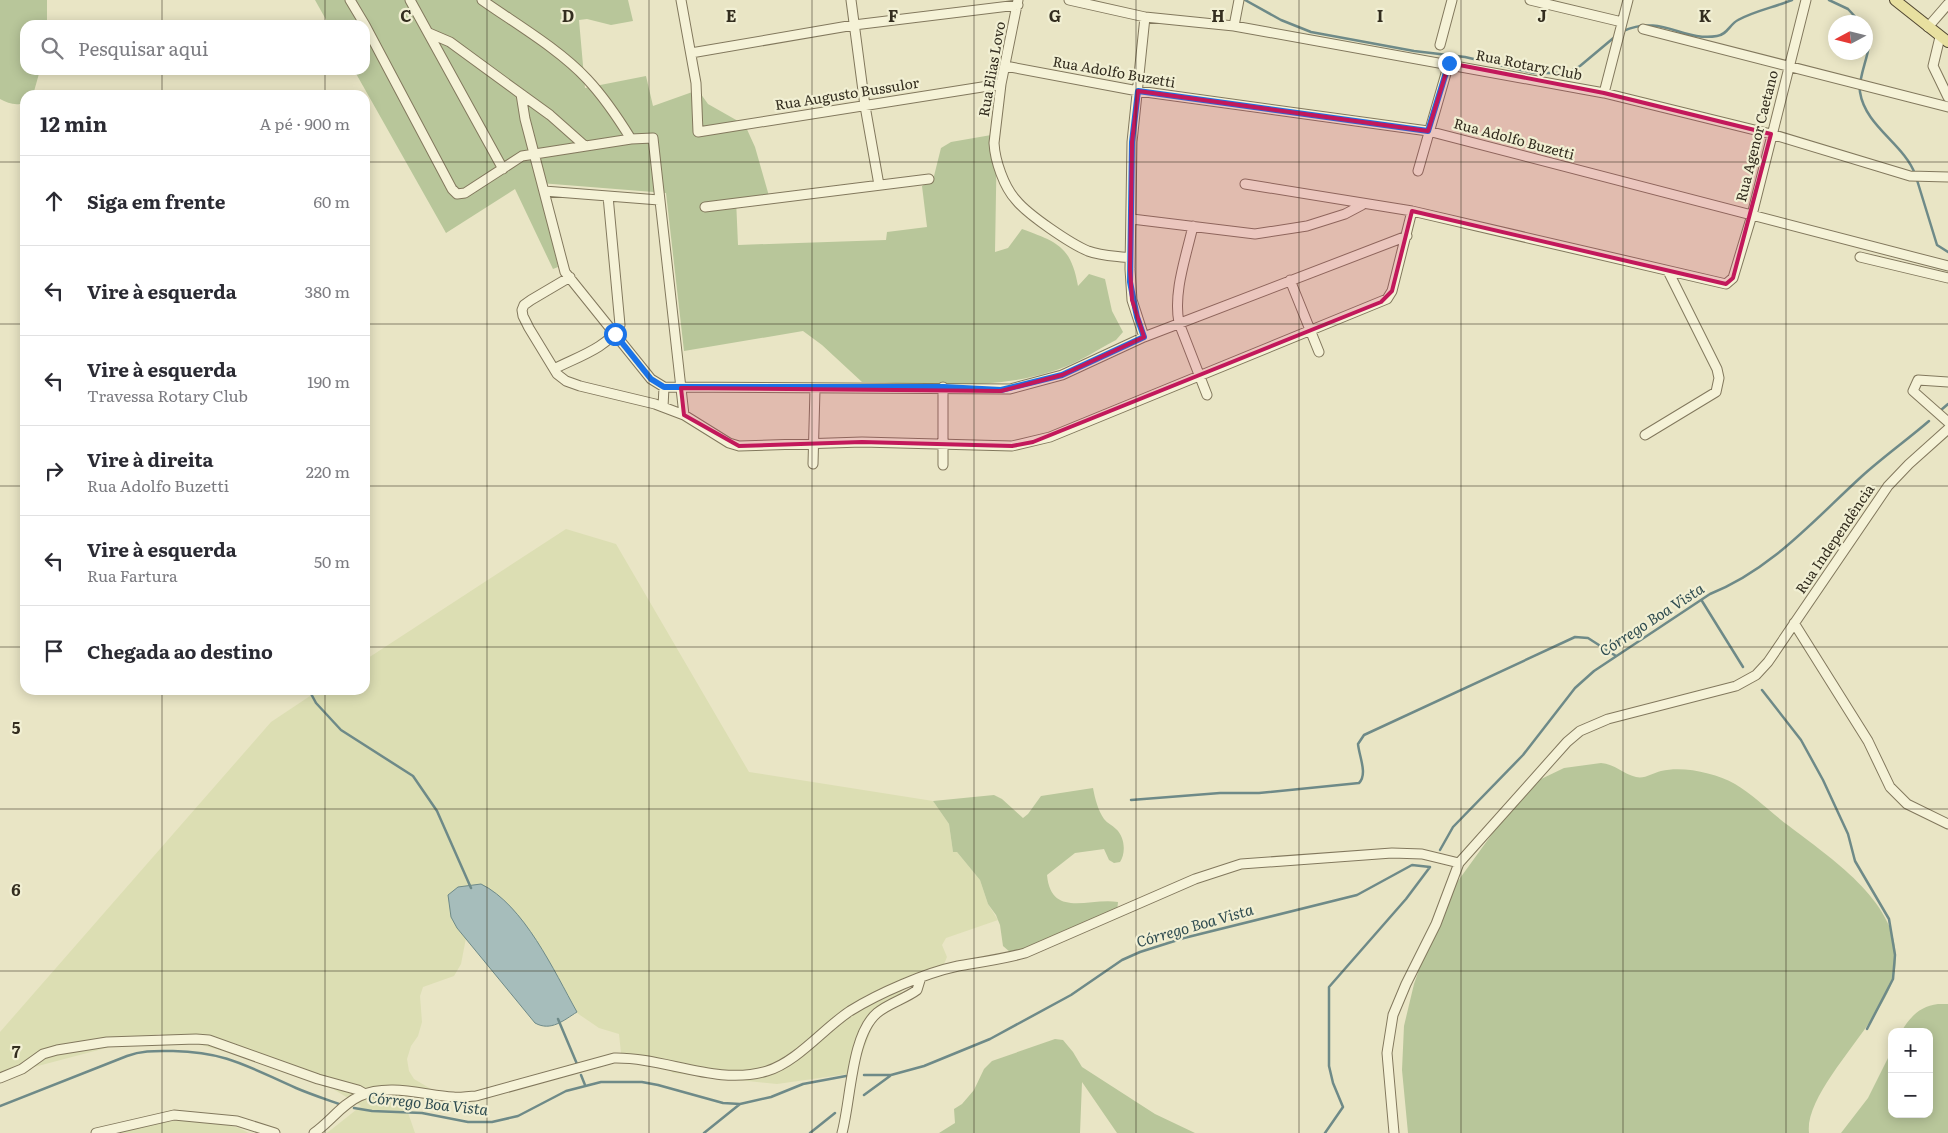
<!DOCTYPE html>
<html lang="pt">
<head>
<meta charset="utf-8">
<style>
  body { margin:0; font-family:Literata,serif; background:#f7f7f7; color:#2b2b33 }
  .controls { position:absolute; right:15px; bottom:15px; display:grid; overflow:hidden; border-radius:10px; box-shadow:0 2px 12px #0003 }
  .controls button { width:45px; height:45px; display:grid; place-items:center; padding:0; border:0; border-bottom:1px solid #e1e1e2; background:#fff; color:#2b2b33; font:25px sans-serif }
  .compass { position:absolute; left:1828px; top:15px; width:45px; height:45px; border-radius:50%; background:#fff; box-shadow:0 2px 12px #0003; rotate:263deg }
  .stop { position:absolute; width:15px; height:15px; margin:-11px; border:4px solid #1a73e8; border-radius:50%; background:#fff }
  .stop.end { background:#1a73e8; border-color:#fff; box-shadow:0 1px 5px #0008 }
  .list { margin:0; padding:0; list-style:none }
  h2 { display:flex; justify-content:space-between; align-items:center; height:65px; margin:0; padding:0 20px; font-size:21px }
  h2 small { font-size:16px; font-weight:400; color:#7c7c81 }
  .list li { display:grid; grid-template-columns:32px 1fr auto; gap:15px; align-items:center; box-sizing:border-box; height:90px; padding:0 20px; border-top:1px solid #e1e1e2 }
  .list b { display:block; font-size:19px; white-space:nowrap }
  .list p { margin:0; font-size:16px; white-space:nowrap; color:#7c7c81 }
  .list em { font-size:16px; font-style:normal; color:#7c7c81 }
  .icon { flex:none; width:28px; height:28px; fill:none; stroke:currentColor; stroke-width:2; stroke-linecap:round; stroke-linejoin:round }
  .map { position:relative; flex:none; width:1948px; height:1133px; overflow:hidden }
  .search { position:absolute; background:#fff; box-shadow:0 2px 12px #0003; left:20px; top:20px; width:350px; height:55px; display:flex; align-items:center; gap:12px; box-sizing:border-box; padding:0 18px; border-radius:15px; color:#7c7c81; font-size:19px }
  .panel { position:absolute; background:#fff; box-shadow:0 2px 12px #0003; left:20px; top:90px; width:350px; height:605px; border-radius:15px }
  .map>svg:first-child { display:block }
  .farmland { fill:#dcdeb3 }
  .green { fill:#b8c69a }
  .water { fill:#a6bdbb; stroke:#6e8a88 }
  .lines { fill:none; stroke-linecap:round; stroke-linejoin:round }
  .stream { stroke:#6e8a88; stroke-width:2.5 }
  .minor-casing { stroke:#82785d; stroke-width:11 }
  .major-casing { stroke:#504631; stroke-width:12 }
  .minor { stroke:#f5f2d7; stroke-width:9 }
  .major { stroke:#e8e0a0; stroke-width:10 }
  .route { stroke:#1a73e8; stroke-width:6 }
  .marked { fill:#c2185b; fill-opacity:0.2; stroke:#c2185b; stroke-width:4; stroke-linejoin:round }
  .grid { fill:none; stroke:#332d1f; stroke-width:1; stroke-opacity:0.55 }
  .labels { text-anchor:middle; stroke-width:4.5; stroke-linejoin:round; paint-order:stroke }
  .street-label { font-size:14px; fill:#332d1f; stroke:#f1efd3 }
  .water-label { font-size:15px; font-style:italic; fill:#304d51; stroke:#f1efd3 }
  .grid-label { font-size:16px; text-anchor:middle; font-weight:bold; fill:#332d1f; stroke:#f1efd3; stroke-width:4.5; stroke-linejoin:round; paint-order:stroke }
</style>
</head>
<body>
<div class="map">
<svg width="1948" height="1133" viewBox="0 0 1948 1133">
  <rect width="100%" height="100%" fill="#e9e5c5"/>
  <path class="farmland" d="M566,529L616,544L749,772L933,801L949,824L953,852H957L980,880L988,904L998,920L946,938L942,945L947,957L944,964L904,989L875,1020L855,1073L777,1084L673,1073L670,1070L618,1059L621,1053L619,1034L599,1028L577,1013L543,953L519,917L502,898L481,884L458,887L466,938L461,964L454,976L423,987L420,996L422,1022L418,1036L411,1046L407,1059L409,1071L414,1079L436,1092L393,1097L404,1101L415,1133H327L361,1106L307,1073L159,1034L0,1076V1032L271,722L319,690H365V660Z
    M201,1118L239,1128L249,1133H109L164,1122Z"/>
  <path class="green" d="M0,0H47V25H25V70H40L33,95H25V102C17,107 8,103 0,99Z
    M315,0H628L633,21L611,25L587,19L579,20L585,88L646,76L653,106L698,90L708,104L745,125L755,147L769,196L736,199L738,245L886,240L887,232L927,227L922,186L933,180L941,148L951,142L997,134L995,252L1008,248L1022,229C1057,242 1071,246 1078,286L1089,274L1105,279L1112,311L1123,332L1116,340C1095,351 1073,366 1050,372C990,391 924,383 862,382L822,345L803,331L684,351L666,193L540,183L558,267L553,269L515,189L446,233L354,70H365V25H329Z
    M1601,763C1615,764 1623,774 1636,777C1645,779 1653,773 1661,771C1684,766 1715,773 1735,784C1754,795 1771,813 1789,826C1834,861 1912,910 1893,979C1881,1023 1804,1091 1809,1133H1408L1402,1070L1404,1026L1414,984L1442,903L1508,812L1537,781L1564,768Z
    M1093,788C1095,799 1098,810 1104,819C1107,823 1112,825 1116,829C1125,837 1126,853 1120,862L1114,863L1109,860L1104,849L1075,853L1047,875C1051,919 1090,897 1118,902L1117,912L1073,936L1010,952L1003,946L1000,925L996,915L988,904L980,880L957,852H953L949,824L933,801L994,795L1002,799L1023,818L1028,814L1041,796Z
    M1938,1004H1948V1133H1841L1868,1098L1892,1050V1114H1929V1032H1901C1910,1017 1920,1006 1938,1004Z
    M1055,1039L1063,1040L1073,1052L1082,1067L1155,1114L1195,1133H1117L1082,1082L1080,1133H939L955,1123L954,1109L962,1104L974,1090L984,1069L992,1061Z"/>
  <path class="water" d="M481,884C524,905 554,971 577,1012C564,1020 551,1032 535,1023L457,928L451,917L448,895L458,887Z"/>
  <g class="lines">
    <path class="stream" d="M1245,0L1281,20L1311,32L1414,51L1465,57L1534,73H1567L1580,66L1617,35
      M1829,0L1848,9L1860,22
      M1866,29C1877,43 1857,74 1860,92C1865,126 1904,144 1915,174
      M1623,31C1662,14 1683,42 1717,36C1727,35 1730,24 1738,20C1754,11 1775,7 1792,0
      M1917,180L1937,245L1948,252
      M1941,410L1948,404
      M1702,601L1743,667
      M309,690L316,703L341,730L413,776L437,811L471,888
      M1762,690L1801,740L1823,780L1848,834L1855,861L1889,919L1895,955L1893,979L1867,1029
      M1131,800L1220,793H1259L1359,783C1368,774 1359,756 1358,744L1364,735L1575,637L1588,638L1616,656
      M1440,850L1453,827L1523,755L1575,688L1594,671L1710,594C1771,570 1814,520 1861,477C1883,457 1907,440 1929,421
      M558,1019L577,1064
      M581,1075L585,1085
      M864,1075H891L924,1066L990,1039L1071,995L1122,960L1140,952L1184,938L1357,895L1412,865L1430,867L1406,899L1329,987V1066L1333,1083L1343,1107L1325,1133
      M864,1095L890,1076
      M0,1106L127,1056C143,1050 157,1051 173,1051C227,1052 248,1067 296,1088C310,1094 325,1099 339,1104
      M354,1108L372,1111L422,1113L468,1122H492L518,1116L566,1091L601,1082H642L658,1085L723,1103L740,1104L771,1097L803,1084L846,1076
      M704,1133L740,1104
      M810,1133L835,1113"/>
    <g class="minor-casing">
      <path id="minor" d="M350,0L365,25
        M410,0L503,169
        M482,0C516,24 559,49 587,79C604,97 618,118 631,139L653,138L684,415
        M681,0L696,83L698,132L1001,84
        M851,0L865,106L879,185
        M1018,0L1001,84L994,143C995,161 1004,187 1016,200C1028,215 1071,244 1088,251C1101,256 1117,256 1130,258
        M1069,0L1145,17L1234,26L1604,93L1771,134L1910,176L1948,177
        M1530,0L1622,22
        M365,25L452,189L457,194L465,193L522,156L631,139
        M1234,26L1239,0
        M1928,27L1948,4
        M1643,29L1948,107
        M429,33L450,42L521,94
        M1940,37L1933,66L1948,97
        M1440,45L1452,0
        M691,53L854,25L1018,5
        M1005,66L1138,91L1428,131L1948,266
        M1604,93L1628,0
        M585,146L550,115L521,94L525,119L565,272L651,379L664,387L1010,389L1062,375L1144,337L1407,236
        M1418,171L1449,63
        M1245,184L1412,211L1726,284L1733,278L1752,215L1806,0
        M544,191L659,200
        M705,207L929,179
        M1132,219L1255,234L1307,226L1345,214L1362,205
        M1193,226C1186,257 1173,292 1179,323L1207,395
        M1860,257L1948,278
        M570,277L531,300L524,305L522,310L523,316L529,328L557,374L566,381L580,386L655,404L684,415L729,443L739,446L862,442L1012,446L1050,437L1387,299L1392,291L1412,211
        M1290,280L1319,352
        M1144,337L1132,300L1130,269L1132,142L1145,17
        M554,369C577,357 608,348 620,325L608,196
        M1948,382L1918,380L1913,391L1948,422
        M663,407L664,387
        M1645,435L1716,392L1719,378L1717,369L1668,271
        M813,464L815,389
        M943,465V387
        M1794,623L1868,741L1890,787L1907,804L1948,824
        M0,1078L22,1069L43,1054L57,1050L107,1042L196,1039L209,1040L318,1079L358,1090L365,1094
        M96,1133L174,1115L237,1121L275,1133
        M314,1133C330,1122 342,1104 360,1096C388,1083 424,1095 453,1097C460,1098 468,1096 476,1096L614,1058C665,1057 716,1086 767,1071C797,1062 824,1028 850,1011C879,993 925,973 958,966C981,962 1003,959 1025,953L1195,879L1241,864L1392,853L1422,854L1459,863
        M842,1133C851,1100 851,1035 877,1013C889,1003 905,999 917,990L921,977
        M1394,1133L1387,1053L1393,1015L1406,984L1436,924L1459,863L1567,742L1580,731L1608,719L1736,686L1756,675L1768,662L1888,486L1909,464L1948,429"/>
    </g>
    <g class="major-casing">
      <path id="major" d="M1895,0L1948,42"/>
    </g>
    <use href="#minor" class="minor"/>
    <use href="#major" class="major"/>
  </g>
  <g class="lines">
    <path class="route" d="M615,334L651,379L664,387H944L1001,390L1062,375L1144,337L1137,317L1130,282L1132,142L1138,91L1428,131L1449,63"/>
  </g>
  <path class="marked" d="M1449,63L1604,93L1771,134L1733,278L1726,284L1412,211L1392,291L1381,302L1033,442L1012,446L862,442L739,446L684,415L681,388L1001,391L1062,375L1144,337L1132,300L1130,269L1132,142L1138,91L1428,131Z"/>
  <path class="grid" d="M162,0V25M325,0V25M487,0V1133M649,0V1133M812,0V1133M974,0V1133M1136,0V1133M1299,0V1133M1461,0V1133M1623,0V1133M1786,0V1133M162,70V95M325,70V95M0,162H25M365,162H1948M0,324H25M365,324H1948M0,486H25M365,486H1948M0,647H25M365,647H1948M162,690V1133M325,690V1133M0,809H1948M0,971H1948"/>
  <g class="labels">
    <g class="street-label">
      <text transform="translate(1529 65) rotate(11)" y="5">Rua Rotary Club</text>
      <text transform="translate(992 69) rotate(-80)" y="5">Rua Elias Lovo</text>
      <text transform="translate(1114 72) rotate(10)" y="5">Rua Adolfo Buzetti</text>
      <text transform="translate(847 94) rotate(-9)" y="5">Rua Augusto Bussulor</text>
      <text transform="translate(1757 136) rotate(-76)" y="5">Rua Agenor Caetano</text>
      <text transform="translate(1514 139) rotate(15)" y="5">Rua Adolfo Buzetti</text>
      <text transform="translate(1835 539) rotate(-56)" y="5">Rua Independência</text>
    </g>
    <g class="water-label">
      <text transform="translate(1652 620) rotate(-33)" y="5">Córrego Boa Vista</text>
      <text transform="translate(1195 926) rotate(-16)" y="5">Córrego Boa Vista</text>
      <text transform="translate(428 1104) rotate(6)" y="5">Córrego Boa Vista</text>
    </g>
  </g>
  <g class="grid-label">
    <text x="406" y="22">C</text>
    <text x="568" y="22">D</text>
    <text x="731" y="22">E</text>
    <text x="893" y="22">F</text>
    <text x="1055" y="22">G</text>
    <text x="1218" y="22">H</text>
    <text x="1380" y="22">I</text>
    <text x="1542" y="22">J</text>
    <text x="1705" y="22">K</text>
    <text x="16" y="734">5</text>
    <text x="16" y="896">6</text>
    <text x="16" y="1058">7</text>
  </g>
</svg>
<div class="controls">
<button>+</button>
<button>−</button>
</div>
<svg class="compass" viewBox="-18 -18 36 36"><path d="M0-13l5 13h-10z" fill="#e53935"/><path d="M0 13l5-13h-10z" fill="#7c7c81"/></svg>
<div class="stop" style="left:615px;top:334px"></div>
<div class="stop end" style="left:1449px;top:63px"></div>
<div class="search"><svg class="icon" aria-label="search" viewBox="0 0 24 24"><circle cx="10" cy="10" r="6"/><path d="M15 15l6 6"/></svg>Pesquisar aqui</div>
<section class="panel">
<h2>12 min<small>A pé · 900 m</small></h2>
<ul class="list">
<li><svg class="icon" aria-label="ahead" viewBox="0 0 24 24"><path d="M12 20V5M6 11l6-6 6 6"/></svg><div><b>Siga em frente</b></div><em>60 m</em></li>
<li><svg class="icon" aria-label="left" viewBox="0 0 24 24"><path d="M17 20v-9H6M10 6l-5 5 5 5"/></svg><div><b>Vire à esquerda</b></div><em>380 m</em></li>
<li><svg class="icon" aria-label="left" viewBox="0 0 24 24"><path d="M17 20v-9H6M10 6l-5 5 5 5"/></svg><div><b>Vire à esquerda</b><p>Travessa Rotary Club</p></div><em>190 m</em></li>
<li><svg class="icon" aria-label="right" viewBox="0 0 24 24"><path d="M7 20v-9h11M14 6l5 5-5 5"/></svg><div><b>Vire à direita</b><p>Rua Adolfo Buzetti</p></div><em>220 m</em></li>
<li><svg class="icon" aria-label="left" viewBox="0 0 24 24"><path d="M17 20v-9H6M10 6l-5 5 5 5"/></svg><div><b>Vire à esquerda</b><p>Rua Fartura</p></div><em>50 m</em></li>
<li><svg class="icon" aria-label="arrive" viewBox="0 0 24 24"><path d="M6 21V4h12l-3 4 3 4H6"/></svg><div><b>Chegada ao destino</b></div></li>
</ul>
</section>
</div>
</body>
</html>
